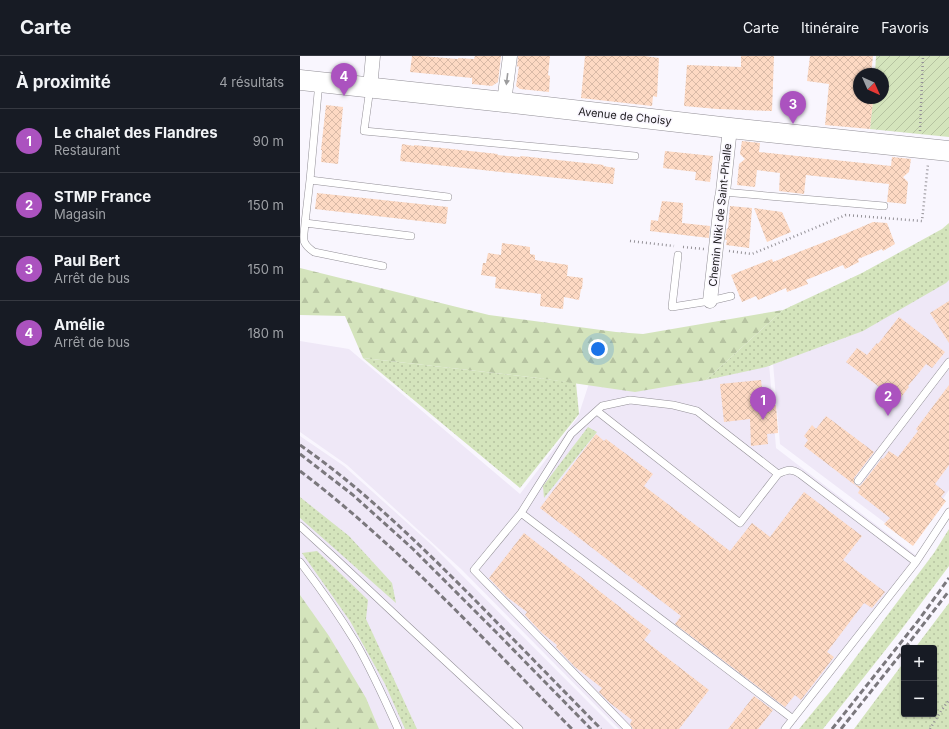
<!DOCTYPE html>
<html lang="fr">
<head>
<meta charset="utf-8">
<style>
  body { margin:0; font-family:Inter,sans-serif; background:#242831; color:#f1f3f6 }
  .controls { position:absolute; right:12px; bottom:12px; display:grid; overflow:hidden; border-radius:4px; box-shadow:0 1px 3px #0004 }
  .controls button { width:36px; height:36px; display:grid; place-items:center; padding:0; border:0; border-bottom:1px solid #363941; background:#171b24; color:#f1f3f6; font:20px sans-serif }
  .compass { position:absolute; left:553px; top:12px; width:36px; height:36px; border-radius:50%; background:#171b24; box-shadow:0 1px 3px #0004; rotate:135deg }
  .you { position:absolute; left:298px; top:293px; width:14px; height:14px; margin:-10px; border:3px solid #fff; border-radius:50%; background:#1a73e8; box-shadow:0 0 0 6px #1a73e833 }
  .badge { display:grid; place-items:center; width:26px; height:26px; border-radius:50%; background:#ab52bf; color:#fff; font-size:13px; font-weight:700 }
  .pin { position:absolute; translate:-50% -33px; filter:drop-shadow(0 1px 2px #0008) }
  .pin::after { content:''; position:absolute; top:21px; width:14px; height:12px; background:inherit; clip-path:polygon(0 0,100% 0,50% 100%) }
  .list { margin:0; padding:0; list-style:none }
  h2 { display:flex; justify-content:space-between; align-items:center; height:52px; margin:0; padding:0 16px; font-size:17px }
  h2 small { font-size:13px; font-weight:400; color:#9ea1a6 }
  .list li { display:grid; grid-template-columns:26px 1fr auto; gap:12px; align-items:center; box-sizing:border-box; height:64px; padding:0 16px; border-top:1px solid #363941 }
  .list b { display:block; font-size:15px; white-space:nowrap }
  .list p { margin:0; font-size:13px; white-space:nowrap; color:#9ea1a6 }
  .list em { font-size:13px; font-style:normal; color:#9ea1a6 }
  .map { position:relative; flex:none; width:649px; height:673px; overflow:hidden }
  header { display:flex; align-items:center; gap:24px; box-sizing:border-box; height:56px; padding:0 20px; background:#171b24; border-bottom:1px solid #363941 }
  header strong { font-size:19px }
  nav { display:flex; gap:22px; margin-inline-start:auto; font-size:14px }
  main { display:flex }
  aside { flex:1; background:#171b24 }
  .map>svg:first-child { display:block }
  .built { fill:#efe8f7 }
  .grass { fill:url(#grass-dots) }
  .forest { fill:url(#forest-firs) }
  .garden { fill:url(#garden-furrows) }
  .building { fill:url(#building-cross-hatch) }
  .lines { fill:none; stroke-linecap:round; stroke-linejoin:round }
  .service-casing { stroke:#928f96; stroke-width:8 }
  .minor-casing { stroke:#928f96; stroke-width:15 }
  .secondary-casing { stroke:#928f96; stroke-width:21 }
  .path { stroke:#959298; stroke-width:2.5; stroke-dasharray:1 3; stroke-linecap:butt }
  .service { stroke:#fff; stroke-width:7 }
  .minor { stroke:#fff; stroke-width:14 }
  .secondary { stroke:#fff; stroke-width:20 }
  .rail { stroke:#7b787d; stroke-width:3; stroke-dasharray:6 3; stroke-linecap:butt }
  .oneway { fill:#9c9c9d }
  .labels { text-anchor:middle; stroke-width:3; stroke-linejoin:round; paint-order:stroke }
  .street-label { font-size:11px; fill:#242225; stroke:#f9f6fe }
</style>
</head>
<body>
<header>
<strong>Carte</strong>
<nav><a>Carte</a><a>Itinéraire</a><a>Favoris</a></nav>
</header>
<main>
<aside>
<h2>À proximité<small>4 résultats</small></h2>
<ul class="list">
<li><span class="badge">1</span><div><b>Le chalet des Flandres</b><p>Restaurant</p></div><em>90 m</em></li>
<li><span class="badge">2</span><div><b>STMP France</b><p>Magasin</p></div><em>150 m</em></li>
<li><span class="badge">3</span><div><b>Paul Bert</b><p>Arrêt de bus</p></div><em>150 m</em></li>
<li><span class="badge">4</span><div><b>Amélie</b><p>Arrêt de bus</p></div><em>180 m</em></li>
</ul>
</aside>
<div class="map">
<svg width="649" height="673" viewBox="0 0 649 673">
  <defs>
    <pattern id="grass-dots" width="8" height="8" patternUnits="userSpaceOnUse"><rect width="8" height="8" fill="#d4e4bc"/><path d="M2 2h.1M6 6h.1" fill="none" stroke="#b6c3a1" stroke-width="1.8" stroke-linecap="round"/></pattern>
    <pattern id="forest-firs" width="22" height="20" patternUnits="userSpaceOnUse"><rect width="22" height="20" fill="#d4e4bc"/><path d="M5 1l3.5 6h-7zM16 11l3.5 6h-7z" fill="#b6c3a1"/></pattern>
    <pattern id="garden-furrows" width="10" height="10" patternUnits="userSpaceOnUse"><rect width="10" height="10" fill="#d4e4bc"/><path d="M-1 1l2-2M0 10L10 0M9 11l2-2" fill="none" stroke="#b6c3a1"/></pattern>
    <pattern id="building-cross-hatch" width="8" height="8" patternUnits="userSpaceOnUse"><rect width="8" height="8" fill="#fdd9c3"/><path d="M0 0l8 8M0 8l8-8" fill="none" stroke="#d9baa7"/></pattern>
  </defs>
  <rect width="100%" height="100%" fill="#f9f6fe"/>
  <path class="built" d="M649,223V434L612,487L480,388L473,307Z
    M0,285L49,293L220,438L278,361L294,312L469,307L476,392L622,504L490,673H319L161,513L47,409L0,376Z
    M0,380L44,410L133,490L315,673H0Z"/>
  <path class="grass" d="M649,167V224L646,227L563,275L466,311L406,324L483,254L562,217L642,173Z
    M63,302L238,322L276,327L279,358L220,432Z
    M288,371L297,376L244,442L243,430Z
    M0,441L49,480L92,527L96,547L0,462Z
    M649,473V510L598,578L523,673H499L532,633L634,497Z
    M17,495L68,544L66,563L117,673H105L85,628L50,565L2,497Z
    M649,547V673H554L604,606V658H634V592H615Z"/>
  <path class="forest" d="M0,212L189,259L316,276L343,278L483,254L406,324L335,336L238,322L63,302L45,260L0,259Z
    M0,539L29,580L66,642L79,673H0Z"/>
  <path class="garden" d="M576,0H649V81L570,73L573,42H583V18H575Z"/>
  <path class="building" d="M112,0H122L158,3V2L174,3L175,0H201L198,26L192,30L172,28V22L110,16Z
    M218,0H250L248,19L250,20L249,36L220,33L216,30L219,10L217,11Z
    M285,0H345L359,2L357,41L353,40L352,50L281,42Z
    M441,0H474L472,55L417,53L384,50L387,9L441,11Z
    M510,0H573L571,18H559V42H568V44L573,45L570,73L525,69L529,28L507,25Z
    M26,49L43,51L38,108L21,106L22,94H21Z
    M442,85L460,87L459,96L591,110L592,101L611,103L609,116L603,121L608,126L606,148L587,146L589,128L506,119L504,138L479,135L480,117L457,114L455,131L437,129L439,108L445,103L440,98Z
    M102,88L114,90V89L198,98L197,99L220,101L221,100L304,109L303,110L315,112L313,128L100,105Z
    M365,95L413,100L410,126L395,124L396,116L363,112Z
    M17,137L148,151L146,168L15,153Z
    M362,145L383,147L382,167L410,170L409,182L350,175L351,164L358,165Z
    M430,150L452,152L449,192L426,189L427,184H425L427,172L428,173Z
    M454,152L482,156L491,176L467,186Z
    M573,166L587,167L595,188L583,195L582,193L558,203L559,206L545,213L543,209L506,224L508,228L487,236L486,232L458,244L456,240L442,246L431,219L472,203L473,206L545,178Z
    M202,187L230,191V198L235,199V204L268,209L267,220L283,222L282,233H281L279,244L264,241L263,253L240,250L241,238L195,232L196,221L181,219L183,207H186L188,197L201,199Z
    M649,245V287L630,257Z
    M599,261L645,296L632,312L626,308L608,330L609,331L598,345L546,306L557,292L567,299L577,287L578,288Z
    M461,324L464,350L476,349L478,377L467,378L468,388L451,390L450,363L424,366L420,328Z
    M649,329V409L635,428L645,436L641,441L646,445L613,490L584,468L590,462L558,437L560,433L504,390L508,384L504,380L512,369L516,373L526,360L574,396L554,422V427L555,429L560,430L562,428L582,402L583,403L589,395L598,401L618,375L616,373Z
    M296,378L304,385L306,383L353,418L344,430L430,495L452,467L470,481L504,436L562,480L543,504L585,536L572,552L564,547L527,596L534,601L501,644L495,639L485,651L375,568L381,560L240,452Z
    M224,477L351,575L344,584L409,634L379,673H333L330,668L332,664L310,647L299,636L302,632L275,611L256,591L257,589L242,577L225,559L227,556L207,541L189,522Z
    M454,640L473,654L458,673H428Z"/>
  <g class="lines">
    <g class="service-casing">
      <path id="service" d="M19,26L10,124L148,141
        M70,32L64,75L335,100
        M10,124L5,167L111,180
        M423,136L584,150
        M5,167C4,183 0,186 14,196L83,210
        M378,199L372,251L410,245L431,240
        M297,355L440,467L478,418
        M558,425L649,306
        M221,457L493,663
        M0,470L36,503L103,566L219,673
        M0,506C20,532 39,559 56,587C72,615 85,644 98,673
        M328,673L174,514L221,457L271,378L302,350L330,344L373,349L397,355L478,418C487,414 491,412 500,418L616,506
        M485,673L616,506L649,456"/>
    </g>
    <g class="minor-casing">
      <path id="minor" d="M70,32L73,0
        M204,46L210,0
        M410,245L421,147L423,136L430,72"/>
    </g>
    <g class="secondary-casing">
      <path id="secondary" d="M0,24L204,46L430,72L649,95"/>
    </g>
    <path class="path" d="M620,75L623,0
      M330,185L374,190
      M383,191L404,193
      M429,195L452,198L546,159L622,165L628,108
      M630,673L641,655L649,644"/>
    <use href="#service" class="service"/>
    <use href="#minor" class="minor"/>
    <use href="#secondary" class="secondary"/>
    <path class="rail" d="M0,389C63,433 118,487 172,541C215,585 258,629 301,673
      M0,398L53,439L113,493L196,576L291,673
      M0,415C100,491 184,584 272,673
      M605,592L649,535
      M532,673L618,565L649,522
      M541,673L604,594"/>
  </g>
  <defs><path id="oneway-solid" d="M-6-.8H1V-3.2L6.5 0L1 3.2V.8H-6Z"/></defs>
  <use class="oneway" href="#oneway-solid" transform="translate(207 23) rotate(97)"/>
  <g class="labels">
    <g class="street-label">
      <text transform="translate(325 60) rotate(6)" y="4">Avenue de Choisy</text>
      <text transform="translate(420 159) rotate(-84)" y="4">Chemin Niki de Saint-Phalle</text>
    </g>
  </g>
</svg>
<div class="controls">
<button>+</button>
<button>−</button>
</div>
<svg class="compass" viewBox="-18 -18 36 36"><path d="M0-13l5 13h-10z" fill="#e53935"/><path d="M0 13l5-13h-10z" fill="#9ea1a6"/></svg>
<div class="you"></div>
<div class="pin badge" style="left:463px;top:364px">1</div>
<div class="pin badge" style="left:588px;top:360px">2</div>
<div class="pin badge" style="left:493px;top:68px">3</div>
<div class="pin badge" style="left:44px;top:40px">4</div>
</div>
</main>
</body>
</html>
